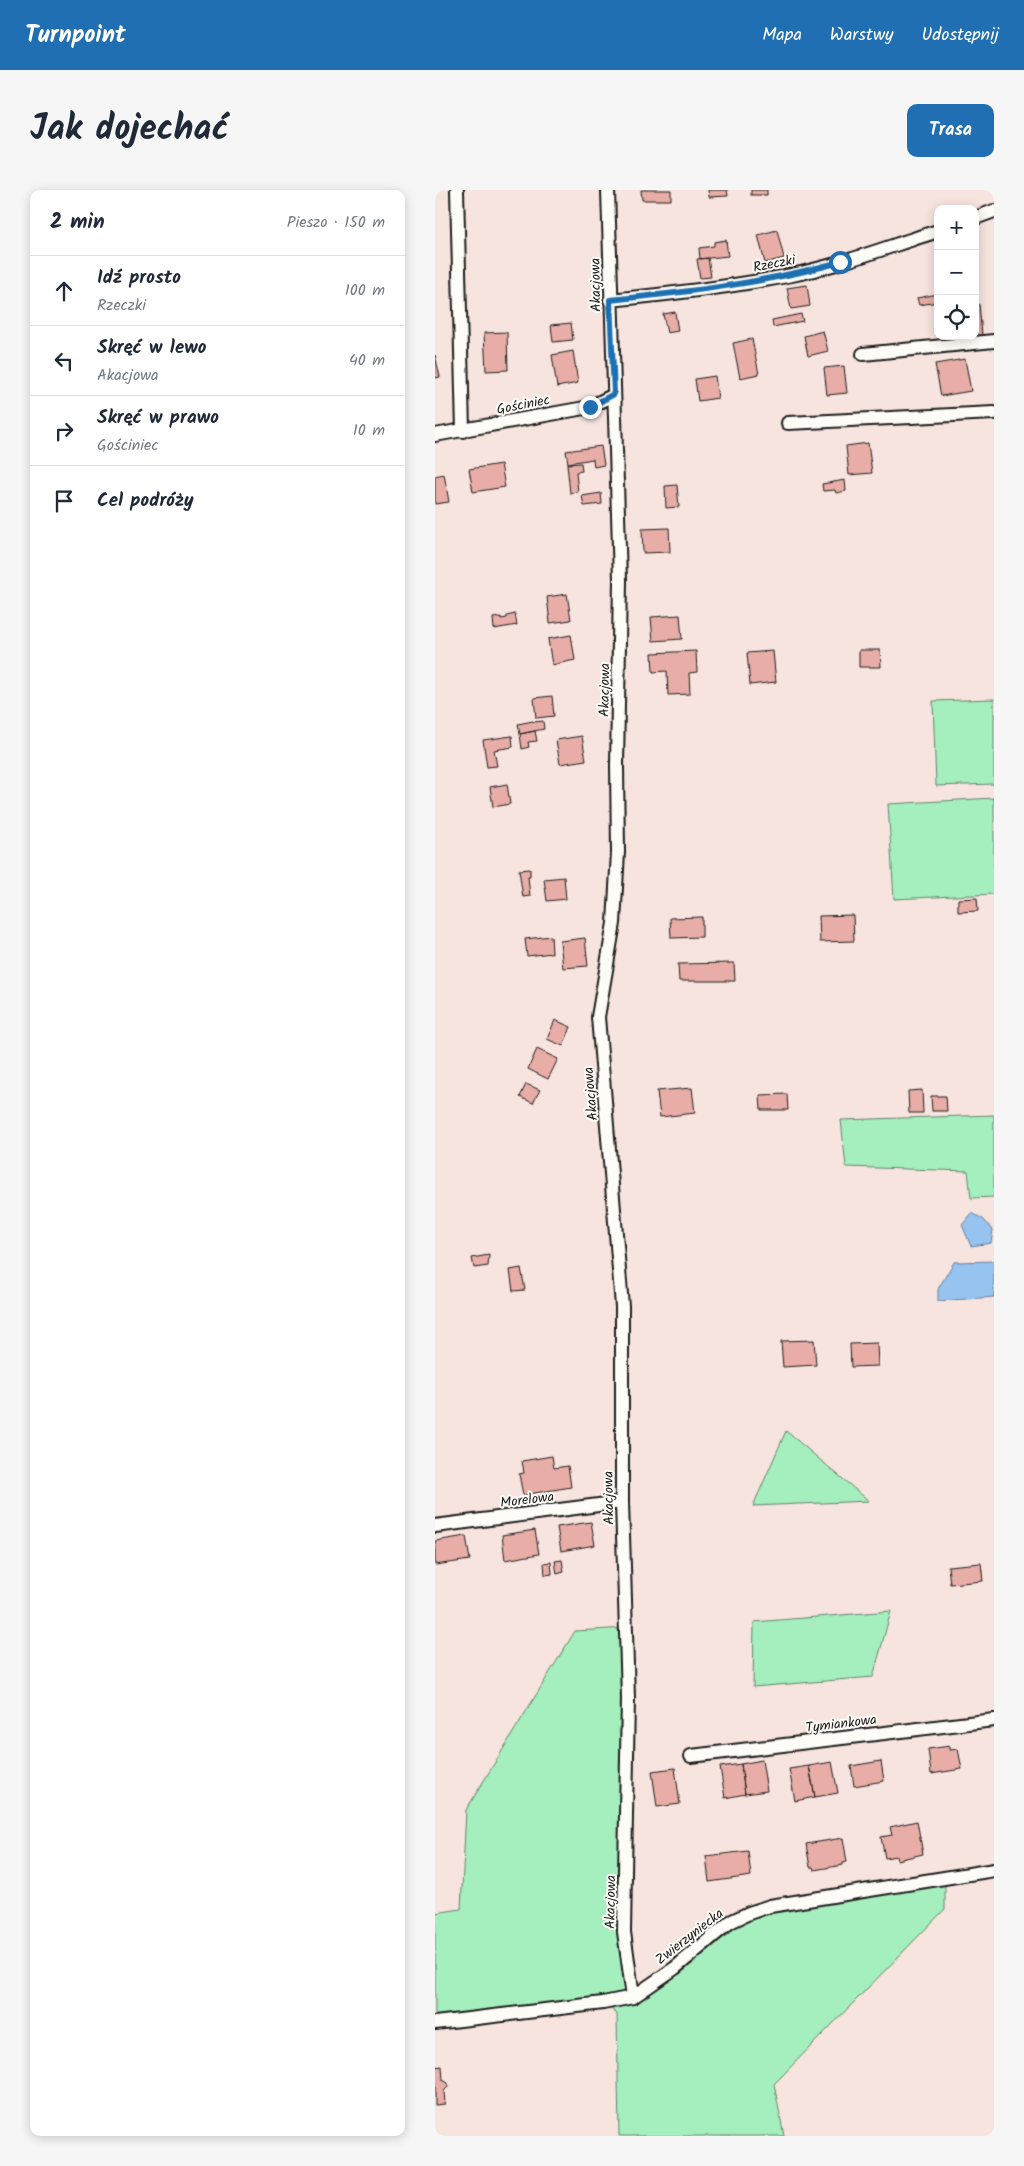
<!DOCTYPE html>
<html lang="pl">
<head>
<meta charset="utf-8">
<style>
  body { margin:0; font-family:Kalam,sans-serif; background:#f6f6f7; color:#1f2937 }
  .controls { position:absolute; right:15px; top:15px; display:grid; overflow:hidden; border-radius:10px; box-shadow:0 2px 12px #0003 }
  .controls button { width:45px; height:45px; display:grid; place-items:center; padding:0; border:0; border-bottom:1px solid #e0e1e3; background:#fff; color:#1f2937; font:25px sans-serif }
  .stop { position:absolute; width:15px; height:15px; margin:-11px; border:4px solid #1f6fb2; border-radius:50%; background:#fff }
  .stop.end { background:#1f6fb2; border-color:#fff; box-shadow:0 1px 5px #0008 }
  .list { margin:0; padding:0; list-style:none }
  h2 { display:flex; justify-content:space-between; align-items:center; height:65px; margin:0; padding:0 20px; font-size:21px }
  h2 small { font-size:16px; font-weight:400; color:#747a83 }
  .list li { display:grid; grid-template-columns:32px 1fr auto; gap:15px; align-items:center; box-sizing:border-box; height:70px; padding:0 20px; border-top:1px solid #e0e1e3 }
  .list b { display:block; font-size:19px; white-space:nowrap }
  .list p { margin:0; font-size:16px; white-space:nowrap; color:#747a83 }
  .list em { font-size:16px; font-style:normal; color:#747a83 }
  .icon { flex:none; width:28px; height:28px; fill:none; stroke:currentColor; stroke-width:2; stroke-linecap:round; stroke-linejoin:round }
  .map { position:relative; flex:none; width:559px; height:1946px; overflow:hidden; border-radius:10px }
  header { display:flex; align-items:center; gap:30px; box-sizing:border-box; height:70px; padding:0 25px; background:#1f6fb2; color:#fff }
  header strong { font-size:24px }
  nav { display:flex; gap:28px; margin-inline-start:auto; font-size:18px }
  .intro { display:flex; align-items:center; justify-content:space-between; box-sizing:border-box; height:120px; padding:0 30px }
  h1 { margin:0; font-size:35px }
  .button { padding:12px 22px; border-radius:10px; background:#1f6fb2; color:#fff; font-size:18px; font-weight:700 }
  main { display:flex; gap:30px; padding:0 30px }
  aside { flex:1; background:#fff; border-radius:10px; box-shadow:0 2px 12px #0003 }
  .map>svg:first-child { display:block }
  .green { fill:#a5eebd; stroke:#60856c }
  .water { fill:#96c3f0; stroke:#65809b }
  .building { fill:#e8ada6; stroke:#1c1c1c }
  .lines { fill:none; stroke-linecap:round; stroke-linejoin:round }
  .street-casing { stroke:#1c1c1c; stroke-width:16 }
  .street { stroke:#fdfcf7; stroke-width:12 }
  .route { stroke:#1f6fb2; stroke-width:6 }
  .labels { text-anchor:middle; stroke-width:4; stroke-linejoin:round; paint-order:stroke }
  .street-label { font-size:14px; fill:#1c1c1c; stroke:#fdfcf7 }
</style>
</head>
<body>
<header>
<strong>Turnpoint</strong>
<nav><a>Mapa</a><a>Warstwy</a><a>Udostępnij</a></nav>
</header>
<div class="intro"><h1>Jak dojechać</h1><a class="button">Trasa</a></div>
<main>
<aside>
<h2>2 min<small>Pieszo · 150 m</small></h2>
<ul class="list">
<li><svg class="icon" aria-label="ahead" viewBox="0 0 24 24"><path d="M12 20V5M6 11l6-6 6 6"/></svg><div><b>Idź prosto</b><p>Rzeczki</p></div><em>100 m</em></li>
<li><svg class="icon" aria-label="left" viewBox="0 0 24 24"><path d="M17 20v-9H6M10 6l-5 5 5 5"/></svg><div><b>Skręć w lewo</b><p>Akacjowa</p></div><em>40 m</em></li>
<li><svg class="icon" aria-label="right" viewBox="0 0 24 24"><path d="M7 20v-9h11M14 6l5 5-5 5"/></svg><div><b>Skręć w prawo</b><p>Gościniec</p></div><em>10 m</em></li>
<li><svg class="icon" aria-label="arrive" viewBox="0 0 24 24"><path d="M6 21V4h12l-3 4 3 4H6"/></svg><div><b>Cel podróży</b></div></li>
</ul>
</aside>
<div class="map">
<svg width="559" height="1946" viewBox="0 0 559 1946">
  <rect width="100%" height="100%" fill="#f7e4df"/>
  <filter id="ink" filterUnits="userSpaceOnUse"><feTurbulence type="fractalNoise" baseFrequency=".02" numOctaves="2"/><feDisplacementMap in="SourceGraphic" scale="10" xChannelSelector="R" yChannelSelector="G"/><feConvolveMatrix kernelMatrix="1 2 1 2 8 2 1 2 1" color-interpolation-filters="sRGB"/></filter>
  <g filter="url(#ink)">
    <path class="green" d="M559,509V594L501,596L498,511Z
      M559,608V704L459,709L453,614Z
      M559,925V1007L536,1008L533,981L411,977L406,930Z
      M351,1241L434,1311L318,1316Z
      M456,1421L438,1487L318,1497L319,1432Z
      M192,1438L189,1742L198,1806L314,1723L510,1687V1719L339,1894L349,1946H184L182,1824L168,1813L0,1833V1723L26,1719L31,1620L140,1441Z"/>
    <path class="water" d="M537,1023L548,1029L558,1040L556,1053L536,1056L527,1035Z
      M559,1071V1107L503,1111V1099L519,1072Z"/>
    <path class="building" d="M206,0H236V10H207Z
      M273,0H292L293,6L274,7Z
      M316,0H332V5H316Z
      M342,40L349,68L330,73L323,45Z
      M291,50L293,66L265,69L264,58L279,56V52Z
      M273,68L276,87L265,88L262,69Z
      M372,95L375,116L356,119L352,98Z
      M503,104V112L484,115L482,108Z
      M544,114L547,145L540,146V115Z
      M240,122L243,141L232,143L228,124Z
      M366,124L368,131L338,137L337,130Z
      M136,133L138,150L118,152L116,135Z
      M388,141L393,161L373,166L369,146Z
      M72,142L73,180L51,181L49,143Z
      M317,149L324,184L305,188L298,153Z
      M138,161L143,193L122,197L117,165Z
      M0,165L5,187L0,188Z
      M530,169L536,201L506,206L500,174Z
      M409,176L412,203L392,205L389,178Z
      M280,186L283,208L263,211L260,189Z
      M433,253L437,283L414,285L411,256Z
      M166,256L169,275L159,277L158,269L133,273L131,261Z
      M146,273L147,281L141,282L143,302L135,303L132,274Z
      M66,274L70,297L38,302L34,279Z
      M9,284L14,312L0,314V286Z
      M410,290L411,301L401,303L400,300L388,301L387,294Z
      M242,295L244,317L231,318L230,296Z
      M166,303L167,314L149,316L147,306Z
      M234,338L235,362L208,363L207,339Z
      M132,404L136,430L115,433L112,407Z
      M80,424L82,435L59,439L58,428L66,427V429L72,428V426Z
      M245,425L247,449L218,451L216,427Z
      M136,445L140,470L117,475L113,449Z
      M424,460H445L446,477H424Z
      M261,461L262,482L254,483L255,504L233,505L232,481L218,482L217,463Z
      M338,461L341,492L315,495L312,463Z
      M117,506L119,526L101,528L99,508Z
      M98,531L99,532L108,531L109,539L85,544L83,534Z
      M100,541L102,551L93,552L94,557L87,559L85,544Z
      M77,546L78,557L59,560L62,576L52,577L48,550Z
      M147,546L151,570L125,574L121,550Z
      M72,594L75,614L58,617L55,597Z
      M95,679V687H93L95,706L88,707L84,680Z
      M129,687L131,709L112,711L109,689Z
      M542,708L543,721L523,722V709Z
      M418,725L419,751L385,752L384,726Z
      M267,727V747L236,748L235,728Z
      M116,746L117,763L92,766L90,749Z
      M150,748L153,776L128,778L125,751Z
      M299,773L300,791H244L243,774Z
      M120,830L136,837L128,856L112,849Z
      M102,859L123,869L113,889L93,879Z
      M91,894L105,900L98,913L85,907Z
      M257,898L260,923L225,927L222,901Z
      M487,900L488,923H474L473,901Z
      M352,904L353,920H326L325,905Z
      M496,906H511L512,921H497Z
      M54,1065L53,1076L39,1078L37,1068Z
      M86,1078L90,1100L78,1101L75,1080Z
      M379,1150L381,1175L348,1177L346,1151Z
      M442,1153L443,1176L416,1177L415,1154Z
      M117,1266L119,1278L133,1276L136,1297L88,1305L84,1284L89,1283L87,1271Z
      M156,1332L160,1355L126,1361L122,1337Z
      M100,1340L104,1364L70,1370L67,1345Z
      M31,1346L35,1370L0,1375V1351Z
      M127,1370L129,1382L122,1384L120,1371Z
      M116,1372L117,1384L110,1385L109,1373Z
      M546,1373L548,1391L515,1394L513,1376Z
      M515,1556V1560L523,1559L527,1579L496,1584L493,1559Z
      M327,1570L332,1601L310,1604L306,1574Z
      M446,1571L449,1591L419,1596L416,1576Z
      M397,1572L403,1603L380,1607L374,1576Z
      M306,1574L310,1604L290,1608L285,1577Z
      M374,1576L380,1607L360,1611L354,1579Z
      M240,1578L245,1614L222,1617L217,1581Z
      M482,1631L488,1664L462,1670L461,1666L450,1668L446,1647L457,1645L455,1637Z
      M408,1648L412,1672L408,1673V1675L379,1680L378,1677H375L371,1654Z
      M313,1661L316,1686L274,1692L271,1666Z
      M7,1876L8,1890L13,1893V1897L9,1901L10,1914L0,1915V1877Z"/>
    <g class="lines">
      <g class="street-casing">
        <path id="street" d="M22,0L28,241
          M173,0L185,390L182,576L183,662L179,733L163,827L187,1116V1312L193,1508L189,1742L198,1807
          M540,28L559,21
          M175,110C236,104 297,97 357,85C406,75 455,56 503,41
          M428,164L559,151
          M353,233L559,223
          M0,245L155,217L179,205
          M0,1336L187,1312
          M256,1566L559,1530
          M0,1833L168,1813L198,1807L240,1778L295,1732L314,1723L335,1716L559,1680"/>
      </g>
      <use href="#street" class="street"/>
    </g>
  </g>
  <g class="lines" filter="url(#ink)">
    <path class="route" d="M155,217L179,204L175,110C253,102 330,93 405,72"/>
  </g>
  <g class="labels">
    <g class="street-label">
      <text transform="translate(339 73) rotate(-11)" y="5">Rzeczki</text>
      <text transform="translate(160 95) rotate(-91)" y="5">Akacjowa</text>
      <text transform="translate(88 214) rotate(-11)" y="5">Gościniec</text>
      <text transform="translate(169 500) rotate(-89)" y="5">Akacjowa</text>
      <text transform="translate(155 904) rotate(-95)" y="5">Akacjowa</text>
      <text transform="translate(173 1308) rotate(-91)" y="5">Akacjowa</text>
      <text transform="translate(92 1309) rotate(-7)" y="5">Morelowa</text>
      <text transform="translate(406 1533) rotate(-7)" y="5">Tymiankowa</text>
      <text transform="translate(175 1712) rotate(-89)" y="5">Akacjowa</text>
      <text transform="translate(254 1746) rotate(-38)" y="5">Zwierzyniecka</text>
    </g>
  </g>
</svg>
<div class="controls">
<button>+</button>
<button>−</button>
<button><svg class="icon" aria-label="locate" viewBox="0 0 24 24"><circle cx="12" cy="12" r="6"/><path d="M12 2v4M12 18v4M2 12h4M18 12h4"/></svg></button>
</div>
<div class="stop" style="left:405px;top:72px"></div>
<div class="stop end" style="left:155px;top:217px"></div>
</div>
</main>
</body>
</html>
